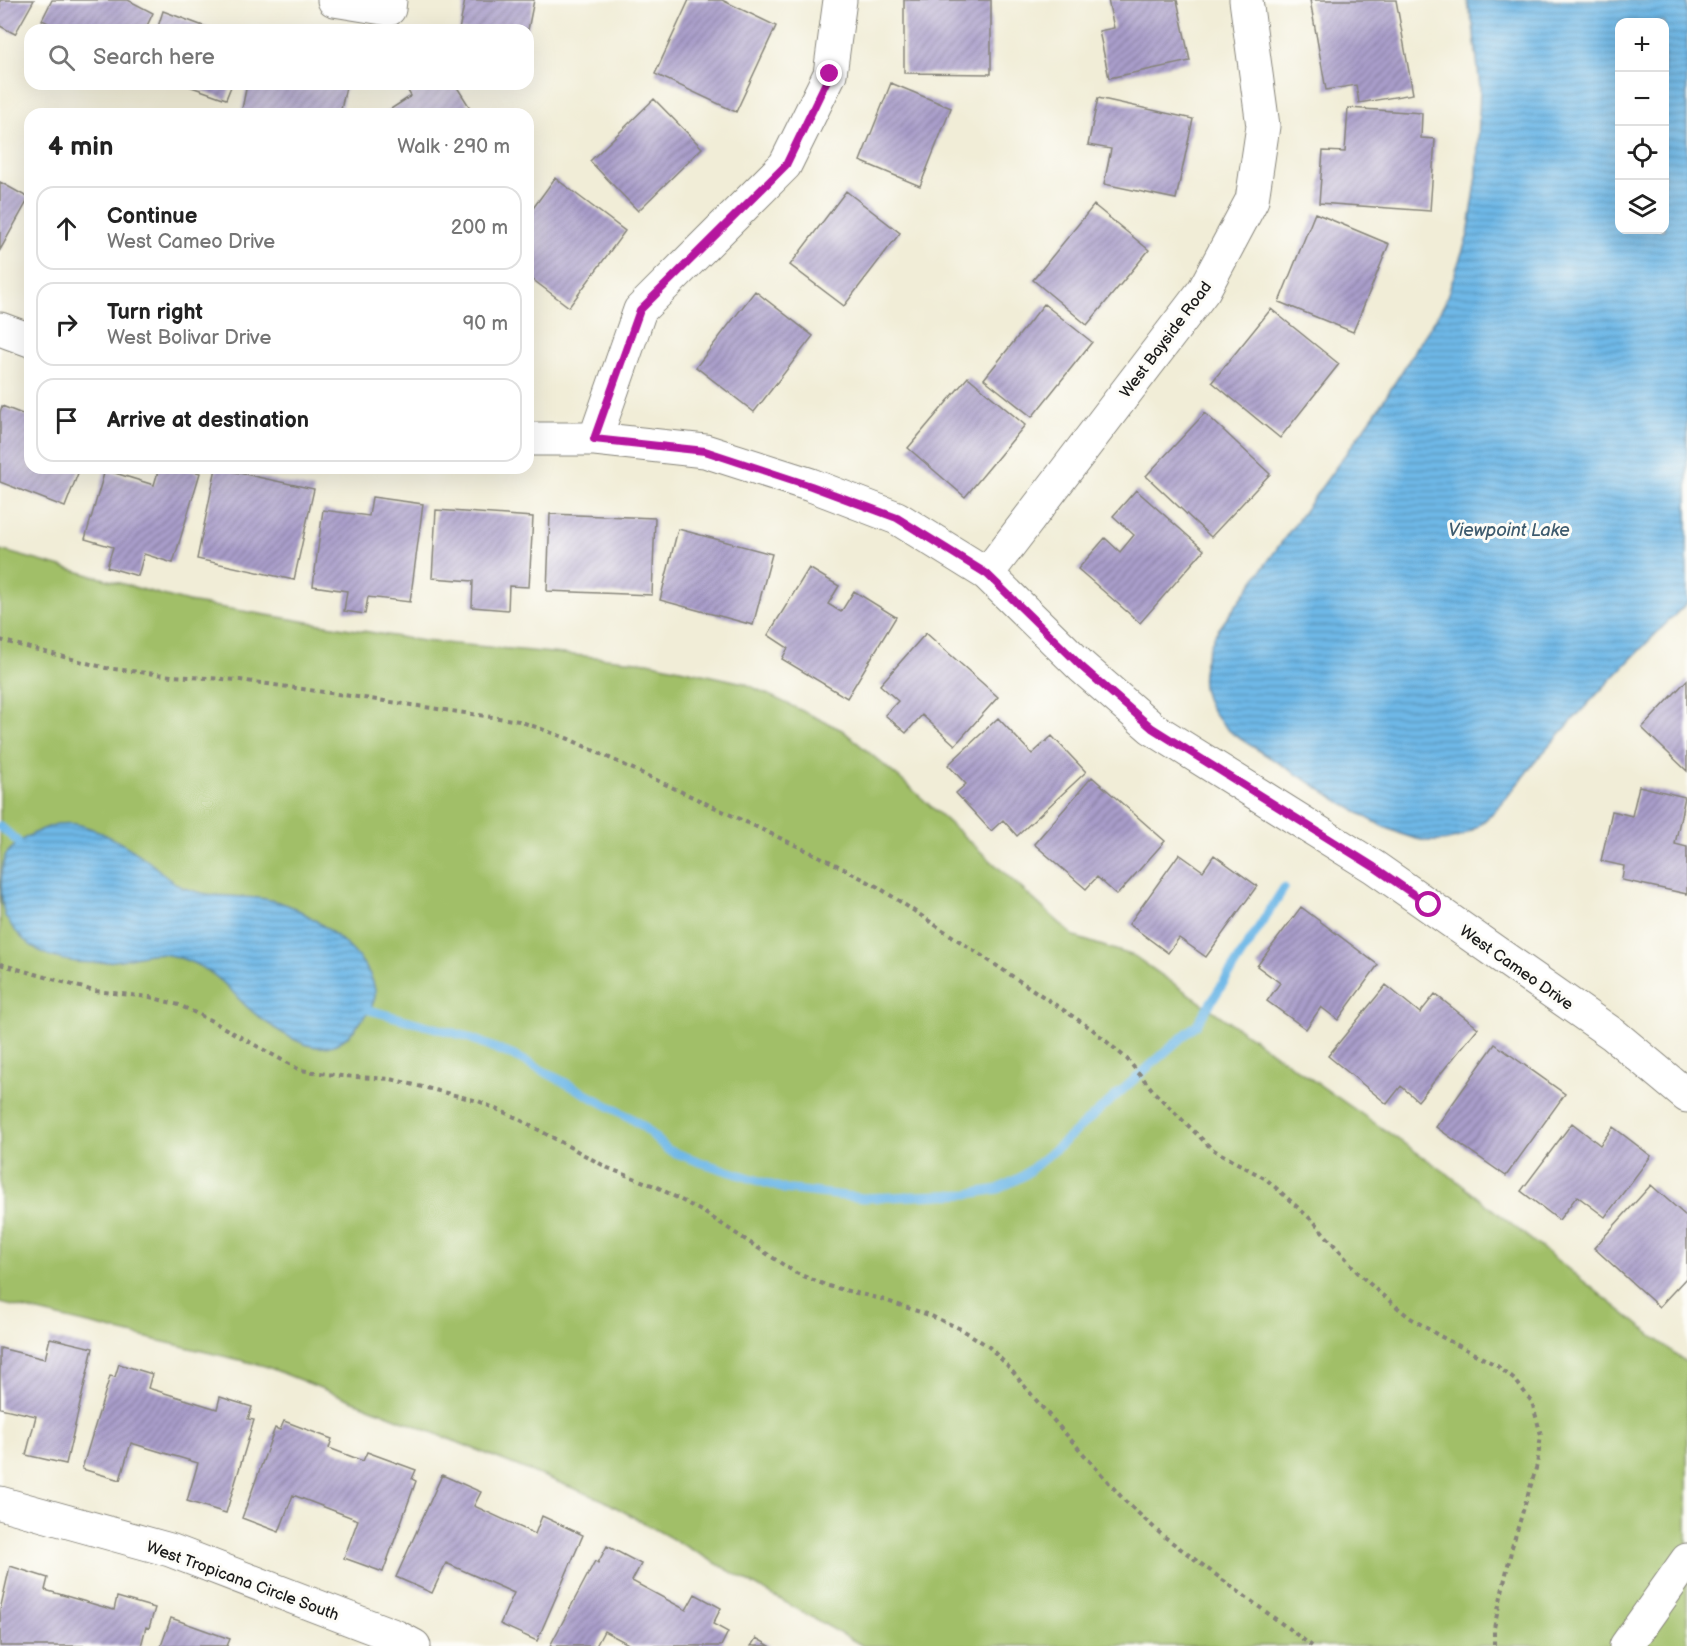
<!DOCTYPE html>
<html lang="en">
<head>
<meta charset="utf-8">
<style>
  body { margin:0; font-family:"Balsamiq Sans",sans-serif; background:#f2f2f2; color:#222 }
  .controls { position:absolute; right:18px; top:18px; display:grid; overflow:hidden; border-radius:12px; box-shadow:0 6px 24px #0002 }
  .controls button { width:54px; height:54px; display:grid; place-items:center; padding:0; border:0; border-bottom:2px solid #e0e0e0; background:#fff; color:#222; font:30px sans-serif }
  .stop { position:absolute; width:18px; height:18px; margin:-14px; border:4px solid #b5179e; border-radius:50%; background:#fff }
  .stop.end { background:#b5179e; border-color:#fff; box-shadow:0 2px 6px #0008 }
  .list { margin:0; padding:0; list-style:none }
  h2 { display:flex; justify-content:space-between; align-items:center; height:78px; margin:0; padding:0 24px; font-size:26px }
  h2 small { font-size:20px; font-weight:400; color:#767676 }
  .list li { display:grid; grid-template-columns:39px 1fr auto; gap:18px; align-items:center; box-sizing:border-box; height:84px; margin:0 12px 12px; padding:0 12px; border:2px solid #e0e0e0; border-radius:18px }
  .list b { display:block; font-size:22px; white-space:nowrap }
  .list p { margin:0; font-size:20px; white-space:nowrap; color:#767676 }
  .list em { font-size:20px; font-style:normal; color:#767676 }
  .icon { flex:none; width:33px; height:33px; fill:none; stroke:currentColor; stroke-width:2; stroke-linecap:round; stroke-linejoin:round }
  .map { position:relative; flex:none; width:1687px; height:1646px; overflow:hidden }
  .search { position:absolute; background:#fff; box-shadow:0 6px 24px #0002; left:24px; top:24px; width:510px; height:66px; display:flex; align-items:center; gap:15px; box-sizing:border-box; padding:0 21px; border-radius:18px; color:#767676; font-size:22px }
  .panel { position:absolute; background:#fff; box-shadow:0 6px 24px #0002; left:24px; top:108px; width:510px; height:366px; border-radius:18px }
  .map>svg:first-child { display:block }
  .grass { fill:#a1bf67; stroke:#5e6e42; stroke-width:1.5 }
  .water { fill:url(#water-rules); stroke:#456a82; stroke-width:1.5; fill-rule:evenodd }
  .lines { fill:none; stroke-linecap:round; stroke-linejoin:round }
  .stream { stroke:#6eb8e7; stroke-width:9 }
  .building { fill:url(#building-hatch) }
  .minor-casing { stroke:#86847a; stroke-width:35 }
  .path { stroke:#86847a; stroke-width:4; stroke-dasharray:4.5 4.5; stroke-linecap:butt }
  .minor { stroke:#fff; stroke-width:33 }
  .route { stroke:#b5179e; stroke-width:8 }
  .labels { text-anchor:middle; stroke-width:6; stroke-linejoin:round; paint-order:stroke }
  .street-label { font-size:16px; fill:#1c1c1c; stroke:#fdfcf7 }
  .water-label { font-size:18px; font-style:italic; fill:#3d5a6d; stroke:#fdfcf7 }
</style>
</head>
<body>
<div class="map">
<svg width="1687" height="1646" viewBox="0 0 1687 1646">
  <defs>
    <pattern id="water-rules" width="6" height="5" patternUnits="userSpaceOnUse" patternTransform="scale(1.5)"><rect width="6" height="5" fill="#6eb8e7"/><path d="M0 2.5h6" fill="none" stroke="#5a95ba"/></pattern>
    <pattern id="building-hatch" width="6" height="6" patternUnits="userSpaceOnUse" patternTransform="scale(1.5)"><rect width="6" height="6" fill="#a99dca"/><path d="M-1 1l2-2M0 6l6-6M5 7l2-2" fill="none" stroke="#897fa3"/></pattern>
  </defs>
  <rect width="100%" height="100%" fill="#fdfcf7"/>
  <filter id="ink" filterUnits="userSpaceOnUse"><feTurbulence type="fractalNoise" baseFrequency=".0167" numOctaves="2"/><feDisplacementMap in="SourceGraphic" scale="12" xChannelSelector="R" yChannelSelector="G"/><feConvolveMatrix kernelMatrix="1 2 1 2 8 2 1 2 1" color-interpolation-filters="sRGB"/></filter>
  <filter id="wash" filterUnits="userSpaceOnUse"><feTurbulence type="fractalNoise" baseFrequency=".008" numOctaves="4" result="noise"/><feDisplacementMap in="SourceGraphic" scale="24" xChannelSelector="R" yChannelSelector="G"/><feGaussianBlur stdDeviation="1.35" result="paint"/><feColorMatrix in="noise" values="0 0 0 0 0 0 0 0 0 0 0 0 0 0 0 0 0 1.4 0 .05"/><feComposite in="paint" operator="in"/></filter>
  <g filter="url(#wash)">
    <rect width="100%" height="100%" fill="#f1edd7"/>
    <path class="grass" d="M0,550L188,602L423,641L648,662L744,683L842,730L904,782L1075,937L1134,956L1448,1174L1687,1363V1646H863L603,1500L265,1366L0,1303Z"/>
    <path class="water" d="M1467,0H1687V603C1637,652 1588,702 1542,754C1519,779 1500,812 1471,831C1458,840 1443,842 1428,841C1392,837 1344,804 1314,785C1287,768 1259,751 1233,734C1197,703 1195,674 1216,633L1378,409L1444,305L1468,235L1477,176L1480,87L1473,25ZM1620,22H1664V230H1620Z
      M57,824C63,824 70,823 76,824C97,828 132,848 148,861C160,870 169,881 182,887C222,904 262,888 302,912C329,928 370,958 375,990C377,1001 368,1012 362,1020C353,1033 341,1045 325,1047C301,1051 255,1016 239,999C219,975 194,959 163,954C151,951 133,958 121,960C74,968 30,960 5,916C0,901 0,871 5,856C17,839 38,830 57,824Z"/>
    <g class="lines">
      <path class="stream" d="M0,826L18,842
        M369,1010L465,1036L519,1058L629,1117L643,1126L668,1150L700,1162L784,1189L863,1198L968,1194L998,1189L1023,1176L1059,1146L1197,1024L1284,888"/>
    </g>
    <g id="blocks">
      <path class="building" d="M0,0H34L15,34L0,26Z
        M52,0H128L153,13L145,30H62L42,20Z
        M465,0H534L528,30H459Z
        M689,0H722L776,26L736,112L655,74Z
        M904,0H991V74L904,73Z
        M1108,0H1177L1190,61L1109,78L1099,31L1114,28Z
        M1310,0H1396L1413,94L1359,103L1356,85L1326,90Z
        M163,11L214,30H157Z
        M891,83L951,108L920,186L860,161Z
        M183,84H232L226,99Z
        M247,84H333L346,87L340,114H241Z
        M404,84H455L474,114H383L411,96Z
        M1098,98L1193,119L1176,199L1104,184L1111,149L1088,145Z
        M654,99L702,148L638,211L590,161Z
        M1348,108L1422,113L1421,138L1435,139L1430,211L1319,203L1323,151L1345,152Z
        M555,178L625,231L569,307L528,276V215Z
        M0,182L29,198L0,250Z
        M846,191L900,233L844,306L790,265Z
        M1094,205L1149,250L1087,325L1033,280Z
        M1315,213L1389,244L1353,332L1279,302Z
        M755,291L813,336L754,412L696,367Z
        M1044,304L1092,342L1032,417L984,379Z
        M1271,309L1339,364L1280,438L1212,382Z
        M968,377L1025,425L965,497L908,448Z
        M2,406L30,417V468H80L65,507L0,482V412Z
        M1205,413L1270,474L1211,537L1146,476Z
        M159,468H184L200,473L173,563L144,554L138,576L107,567L113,547L85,539L105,470L154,485Z
        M216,468L314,489L294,580L197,559Z
        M1136,490L1204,550L1140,623L1078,569L1105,538L1120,552L1134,535L1113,516Z
        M372,497L423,504L410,602L368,597L365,614L344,611L347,591L313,586L323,510L369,516Z
        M436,510L533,517L529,587L509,586L508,610L472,607L473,581L432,578Z
        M550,514L655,518L652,595L547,591Z
        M678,529L772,554L753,625L660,600Z
        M809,568L839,586L828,604L841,612L854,591L896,617L847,698L782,659L788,648L768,635Z
        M926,633L998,697L955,745L922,715L906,733L885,715L898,701L880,685Z
        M1687,680V771L1642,728Z
        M998,718L1032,754L1052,736L1086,772L1017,836L1003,820L991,831L956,793L966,784L948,765Z
        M1092,777L1165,841L1117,895L1097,877L1086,889L1034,844Z
        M1639,786L1685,797L1675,844L1687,847V894L1622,880L1624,866L1601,861L1612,811L1632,816Z
        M1179,854L1203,871L1214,855L1257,886L1206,957L1179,938L1168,953L1129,924Z
        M1301,907L1378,965L1338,1020L1321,1007L1306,1029L1267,1001L1280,983L1257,966Z
        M1386,985L1420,1013L1435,994L1478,1028L1418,1101L1401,1086L1387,1104L1328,1056Z
        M1495,1044L1565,1094L1506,1176L1436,1127Z
        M1572,1123L1600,1145L1613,1127L1651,1156L1605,1217L1577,1196L1559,1220L1521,1191Z
        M1651,1185L1686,1216L1687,1215V1277L1659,1307L1594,1248Z
        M50,1338L93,1348L66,1464L26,1455L36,1416L0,1408V1348L45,1359Z
        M119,1364L152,1374L148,1388L217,1409L220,1397L252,1407L248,1419L254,1420L226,1513L187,1501L198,1463L131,1443L120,1480L82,1469L110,1376L115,1377Z
        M284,1421L332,1439L329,1448L363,1461L367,1452L416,1470L412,1479L416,1481L383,1572L344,1558L358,1520L293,1495L279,1532L242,1518L275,1428L280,1430Z
        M442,1475L481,1492L474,1506L535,1534L542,1516L583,1535L537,1641L500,1624L514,1593L446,1563L432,1593L396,1577Z
        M607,1546L641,1564L632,1581L686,1610L695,1594L721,1608L713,1624L728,1632L721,1646H632L604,1631L596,1646H550L595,1561L598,1563Z
        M10,1566L48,1578L45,1590L114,1610L117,1597L155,1608L149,1628L146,1627L141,1646H0V1610Z
        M171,1618L230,1639L227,1646H161Z
        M756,1638L770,1646H751Z"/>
    </g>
  </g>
  <g filter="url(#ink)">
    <use href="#blocks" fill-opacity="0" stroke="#86847a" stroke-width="1.5"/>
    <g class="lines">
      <g class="minor-casing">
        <path id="minor" d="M334,0L389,9L390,0
          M0,329L30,340
          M528,439H595L705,451L811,485L897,518L987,574L1082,667L1152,728L1374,867L1614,1035L1687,1096
          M595,439L640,310L785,165L830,74L840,0
          M987,574L1204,290L1252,200L1263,126L1246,0
          M0,1503L170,1550L397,1637L414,1646
          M1626,1646L1687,1560"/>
      </g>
      <path class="path" d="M0,640L106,668L172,676L240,680L337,694L519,721L569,739L829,861L878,887L1092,1029L1127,1059L1155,1093L1212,1149L1266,1179L1315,1223L1360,1275L1381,1294L1409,1317L1438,1335L1496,1365L1516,1381L1532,1402L1541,1435L1537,1465L1512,1547L1494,1628V1646
        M0,964L94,991L150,997L179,1005L210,1020L300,1070L341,1076L391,1079L478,1101L517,1118L608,1168L657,1187L705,1213L796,1273L828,1286L881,1299L929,1315L961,1329L988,1346L1007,1365L1041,1406L1125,1501L1162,1535L1312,1646"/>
      <use href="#minor" class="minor"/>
    </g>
  </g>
  <g class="lines" filter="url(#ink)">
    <path class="route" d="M830,74L786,165L640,310L594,439L705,451L811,486L897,518L987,574L1082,667L1152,728L1374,867L1429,905"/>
  </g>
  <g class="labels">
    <g class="street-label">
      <text transform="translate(1165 339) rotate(-53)" y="6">West Bayside Road</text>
      <text transform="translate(1517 967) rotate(35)" y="6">West Cameo Drive</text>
      <text transform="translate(243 1580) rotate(20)" y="6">West Tropicana Circle South</text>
    </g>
    <g class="water-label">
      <text x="1509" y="536">Viewpoint Lake</text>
    </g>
  </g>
</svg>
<div class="controls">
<button>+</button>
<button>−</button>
<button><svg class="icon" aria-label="locate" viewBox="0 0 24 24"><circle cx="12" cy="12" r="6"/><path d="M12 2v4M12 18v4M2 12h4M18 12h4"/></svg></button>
<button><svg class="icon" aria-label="layers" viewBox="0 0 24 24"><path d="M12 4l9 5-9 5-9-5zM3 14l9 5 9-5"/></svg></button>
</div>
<div class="stop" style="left:1429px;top:905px"></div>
<div class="stop end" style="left:830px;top:74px"></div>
<div class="search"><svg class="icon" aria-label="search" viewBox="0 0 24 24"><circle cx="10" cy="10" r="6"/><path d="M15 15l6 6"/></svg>Search here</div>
<section class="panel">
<h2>4 min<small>Walk · 290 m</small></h2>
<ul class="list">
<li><svg class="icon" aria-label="ahead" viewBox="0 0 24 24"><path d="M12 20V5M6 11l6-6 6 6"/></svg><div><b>Continue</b><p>West Cameo Drive</p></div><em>200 m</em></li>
<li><svg class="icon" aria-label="right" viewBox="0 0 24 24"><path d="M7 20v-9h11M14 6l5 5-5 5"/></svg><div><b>Turn right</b><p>West Bolivar Drive</p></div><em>90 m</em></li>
<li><svg class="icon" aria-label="arrive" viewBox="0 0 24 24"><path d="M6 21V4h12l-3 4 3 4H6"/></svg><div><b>Arrive at destination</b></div></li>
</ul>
</section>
</div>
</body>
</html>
